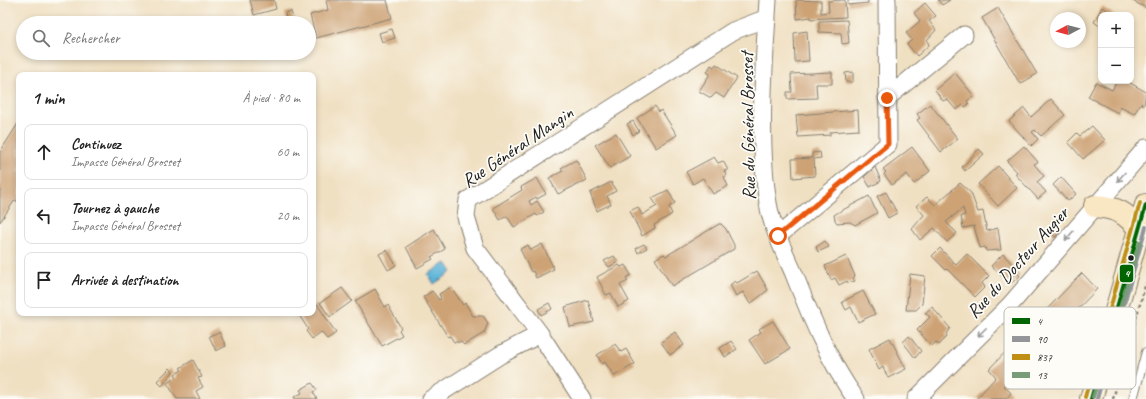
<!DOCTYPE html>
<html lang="fr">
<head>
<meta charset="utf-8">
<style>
  body { margin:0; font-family:Caveat,sans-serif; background:#f2f2f2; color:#222 }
  .controls { position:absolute; right:12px; top:12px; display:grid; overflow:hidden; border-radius:8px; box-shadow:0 2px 6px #0003 }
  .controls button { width:36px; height:36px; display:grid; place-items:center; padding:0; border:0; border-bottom:1px solid #e0e0e0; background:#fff; color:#222; font:20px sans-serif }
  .compass { position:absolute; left:1050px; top:12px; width:36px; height:36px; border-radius:50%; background:#fff; box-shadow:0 2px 6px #0003; rotate:263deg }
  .stop { position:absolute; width:12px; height:12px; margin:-9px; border:3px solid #ea580c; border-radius:50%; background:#fff }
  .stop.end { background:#ea580c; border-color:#fff; box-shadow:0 1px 4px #0008 }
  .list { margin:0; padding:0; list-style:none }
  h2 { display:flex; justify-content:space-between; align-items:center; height:52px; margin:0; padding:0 16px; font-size:17px }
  h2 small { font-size:13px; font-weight:400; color:#767676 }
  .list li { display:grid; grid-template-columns:26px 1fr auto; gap:12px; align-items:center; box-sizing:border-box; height:56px; margin:0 8px 8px; padding:0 8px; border:1px solid #e0e0e0; border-radius:8px }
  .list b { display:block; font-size:15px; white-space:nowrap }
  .list p { margin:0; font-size:13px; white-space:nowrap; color:#767676 }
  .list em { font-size:13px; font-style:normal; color:#767676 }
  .icon { flex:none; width:22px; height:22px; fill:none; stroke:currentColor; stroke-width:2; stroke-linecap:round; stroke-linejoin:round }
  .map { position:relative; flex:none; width:1146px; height:399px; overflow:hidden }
  .search { position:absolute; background:#fff; box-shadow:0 2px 6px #0003; left:16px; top:16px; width:300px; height:44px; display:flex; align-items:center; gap:10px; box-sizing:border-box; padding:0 14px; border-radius:22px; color:#767676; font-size:15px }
  .panel { position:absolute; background:#fff; box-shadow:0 2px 6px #0003; left:16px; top:72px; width:300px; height:244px; border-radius:8px }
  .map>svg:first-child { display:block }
  .water { fill:#5bb3d8; stroke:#3c687a }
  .building { fill:#cda376 }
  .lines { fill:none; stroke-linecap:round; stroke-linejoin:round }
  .service-casing { stroke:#867e6f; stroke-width:10 }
  .minor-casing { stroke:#867e6f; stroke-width:19 }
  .secondary-casing { stroke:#867e6f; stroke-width:24 }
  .path { stroke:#867e6f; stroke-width:2.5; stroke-dasharray:3 3; stroke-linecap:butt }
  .service { stroke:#fff; stroke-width:8 }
  .minor { stroke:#fff; stroke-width:17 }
  .secondary { stroke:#f9e7c3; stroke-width:22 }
  .bus-1-casing { stroke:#fdfcf7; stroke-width:7 }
  .bus-2-casing { stroke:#fdfcf7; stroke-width:7 }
  .bus-3-casing { stroke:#fdfcf7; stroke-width:7 }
  .bus-4-casing { stroke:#fdfcf7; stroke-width:7 }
  .bus-1 { stroke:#006400; stroke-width:4 }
  .bus-2 { stroke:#939598; stroke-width:4 }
  .bus-3 { stroke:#be8f12; stroke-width:4 }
  .bus-4 { stroke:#789c78; stroke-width:4 }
  .oneway { stroke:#999 }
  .route { stroke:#ea580c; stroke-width:5 }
  .bus-dot { fill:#1c1c1c; stroke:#fdfcf7; stroke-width:1.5 }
  .labels { text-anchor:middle; stroke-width:3.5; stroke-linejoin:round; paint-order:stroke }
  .street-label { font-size:19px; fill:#1c1c1c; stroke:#fdfcf7 }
  .key { fill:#fdfcf7; stroke:#bab9b5; stroke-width:1 }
  .key-label { font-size:11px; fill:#1c1c1c }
  .line-badge { stroke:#fdfcf7; stroke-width:1.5 }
  .badge-label { font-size:11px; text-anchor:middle; font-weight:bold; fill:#fff }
</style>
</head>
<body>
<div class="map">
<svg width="1146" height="399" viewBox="0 0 1146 399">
  <rect width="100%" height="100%" fill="#fdfcf7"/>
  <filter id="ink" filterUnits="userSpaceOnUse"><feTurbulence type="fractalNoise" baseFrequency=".025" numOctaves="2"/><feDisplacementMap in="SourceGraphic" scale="8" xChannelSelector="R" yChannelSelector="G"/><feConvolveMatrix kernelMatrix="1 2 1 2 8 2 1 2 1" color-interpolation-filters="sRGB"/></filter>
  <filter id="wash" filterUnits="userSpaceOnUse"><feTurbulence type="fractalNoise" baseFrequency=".012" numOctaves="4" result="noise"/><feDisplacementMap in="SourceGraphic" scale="16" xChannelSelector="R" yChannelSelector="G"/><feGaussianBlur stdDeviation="0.9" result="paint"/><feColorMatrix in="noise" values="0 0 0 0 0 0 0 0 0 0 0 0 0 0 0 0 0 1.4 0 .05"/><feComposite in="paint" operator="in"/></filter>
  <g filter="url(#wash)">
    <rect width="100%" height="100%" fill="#f0e0c2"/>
    <path class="water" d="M446,263L452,272L434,284L428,274Z"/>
    <g id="blocks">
      <path class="building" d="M250,0H274L276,9L254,15Z
        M326,0H387L392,18L316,38L310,15L328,10Z
        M796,0L821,1V13L829,12L828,1L845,0L846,17L811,19V17L797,19Z
        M848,0H868V3L848,5Z
        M938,0H950L942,5Z
        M1131,0H1146V8Z
        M925,3L936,16L929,21L936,30L927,40L929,45L917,56L907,44L912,40L906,33L920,21L914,13Z
        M1102,7L1115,15H1101V27L1094,22Z
        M998,8L1037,74L1020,84L982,18Z
        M291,11L294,23H287L285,13Z
        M847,20L849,43L842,44L841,33L819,32V21Z
        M392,29L395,38L382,42L379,33Z
        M807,31L809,61L795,62L794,33Z
        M716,64L737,78L724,98L716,93L711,98L699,91L710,74L707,72L711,65L714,67Z
        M832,72V84H816L817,98L787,99V92H792L791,74Z
        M853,72V82H846L845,73Z
        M955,73L974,96L967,101L969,104L965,107L963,105L956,110L947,99L943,101L935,90Z
        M1117,81H1127L1146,92L1144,105L1141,103L1134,114L1120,107L1118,113L1088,97L1096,82L1112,90Z
        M1051,99L1065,115L1041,136L1035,130L1032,132L1038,139L1031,146L1009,121L1024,108L1031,117Z
        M930,104L958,139L941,152L917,120L920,118L917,114Z
        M655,106L659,112L661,110L677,135L656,148L637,118Z
        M858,110L859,130L830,132V135L798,137L796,115Z
        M633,121L639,131L633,135L627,124Z
        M19,122V202L15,200L0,222V152Z
        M1092,126L1105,140L1083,159L1068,142L1077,133L1080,136Z
        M616,133L630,156L610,168L595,145Z
        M1024,146L1038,162L1034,164L1044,176L1037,182L1046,192L1038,199L1015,174L1017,172L1007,161Z
        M912,147L930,171L914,184L907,174L892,185L884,174L886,172L883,169Z
        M979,149L984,154L965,171L962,167Z
        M820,152L821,158L814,159L815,176L793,178L792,159L812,158V153Z
        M714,157L718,163L723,161L728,170L724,171L727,175L724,177L728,186L713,194L703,178L693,184L686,172Z
        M576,160L587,180L558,194L549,178L563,171L561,168Z
        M998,166L1017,188L998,206L978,184Z
        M875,167L881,181L870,187L864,177Z
        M1061,177L1076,194L1068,201L1053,185Z
        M537,178L546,194L537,199L536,197L529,201L531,205L537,201L544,212L537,216L536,214L514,227L507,216L500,220L493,208L522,190L521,187Z
        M611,182L616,191L607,196L611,204L597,211L590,193Z
        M960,183L971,193L978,212L983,211L987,231L998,228L1001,250L986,251L985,247L980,248L974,226L963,228L961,216L965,215L963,208L946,222L957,233L947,242L934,228L920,240L912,229L924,215L916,206L927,197L935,205Z
        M668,190L675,203L669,207L672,214L654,225L655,228L642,236L630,211L638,207L642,215L657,206L652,198Z
        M886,192L897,213L888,218L877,196Z
        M869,196L877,213L855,225L850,222L837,223L835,220L834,215L837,213Z
        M719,224H721L726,229L734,245V249L672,286L655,259L664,254L666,256Z
        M1055,224L1062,231L1055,237L1048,229Z
        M434,229L445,249L431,257L433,259L417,268L406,247Z
        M825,241L829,247L818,252L816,247Z
        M542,244L554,269L536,278L533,271L531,272L520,249L528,245L531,250Z
        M644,244L647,248L638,253L636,248Z
        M940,248L956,265L967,254L989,276L982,283L985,287L975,297L947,269L946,270L932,256Z
        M387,250L396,265L388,270L379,254Z
        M1003,254L1013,265L1011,267L1020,276L1010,284L991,266Z
        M614,256L618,262L609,267L604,261Z
        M846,256L855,276L853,278L855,281L848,283L847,281L839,285L835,278L831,280L825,266Z
        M619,265L621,267L625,265L631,275L626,278L628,281L620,285L629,301L618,307L611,293L606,295L597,277Z
        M757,271L768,290L750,304L743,292L736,296L730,285L735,281L737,283Z
        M1082,273L1097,289L1004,386L1011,393L1006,399H976L996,377L989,369Z
        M910,274L925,276L922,304L916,310H906Z
        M451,287L463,305L465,303L473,316H483L488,323L484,333L464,345L461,342H454L450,336L448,337L423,297L432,291L439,300L441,299L439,294Z
        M342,288L352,301L330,317L320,303Z
        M375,289L385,307L388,305L401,328L399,330L402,335L382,346L355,301Z
        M863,291L875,314L858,322L851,307L846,310L842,302Z
        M588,300L594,322L570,327L565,307Z
        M549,303L552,309L541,315L538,309Z
        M317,304L336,333L327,339L321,332L312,339L306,331L308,329L299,315L303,313H313V306Z
        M932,307L950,328L946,334L947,337L939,345L936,342L932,346L917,330L930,317L925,313Z
        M773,321L790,349L765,364L749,340L761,332L759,329Z
        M219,332L226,346L216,351L209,336Z
        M675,332L684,345L670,355L661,342Z
        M909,336L921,351L915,358L903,342Z
        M890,338L906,369L888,378L883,367L879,370L869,349Z
        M731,341L737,349L725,357L720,348Z
        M615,344L621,352L626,349L635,364L614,376L605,362L602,364L597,355Z
        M193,360L202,377L198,378L203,387L196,391L200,399H177L167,383L177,377L175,374L182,370L180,368Z
        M170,368L173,372L162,386L157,381Z
        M312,383L317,390L313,392L317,399H295L294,397L302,393L300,390Z"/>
    </g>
  </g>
  <g filter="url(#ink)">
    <use href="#blocks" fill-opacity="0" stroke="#867e6f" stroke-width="1"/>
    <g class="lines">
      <g class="service-casing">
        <path id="service" d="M1133,399L1146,352"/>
      </g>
      <g class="minor-casing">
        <path id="minor" d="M768,0C764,63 758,141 768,203C772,228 784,251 794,274C811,317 829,362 856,399
          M887,98L964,35
          M778,236L888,144L887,0
          M431,399L500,355L540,334
          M582,399L540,334L475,248L466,217L468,200L733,31L759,21L767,20
          M916,399L1010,305L1146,148"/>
      </g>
      <g class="secondary-casing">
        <path id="secondary" d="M1095,206C1117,208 1124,212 1139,228
          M1091,399L1146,205"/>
      </g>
      <path class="path" d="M1113,399L1146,283"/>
      <use href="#service" class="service"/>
      <use href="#minor" class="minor"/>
      <use href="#secondary" class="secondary"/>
      <g class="bus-1-casing">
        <path id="bus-1" d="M1091,399L1146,205"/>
      </g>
      <g class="bus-2-casing">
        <path id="bus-2" d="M1097,399L1146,227"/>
      </g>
      <g class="bus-3-casing">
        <path id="bus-3" d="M1085,397L1140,203"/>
      </g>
      <g class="bus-4-casing">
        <path id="bus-4" d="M1093,397L1140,242"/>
      </g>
      <use href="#bus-1" class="bus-1"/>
      <use href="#bus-2" class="bus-2"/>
      <use href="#bus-3" class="bus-3"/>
      <use href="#bus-4" class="bus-4"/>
    </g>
    <defs><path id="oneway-shaft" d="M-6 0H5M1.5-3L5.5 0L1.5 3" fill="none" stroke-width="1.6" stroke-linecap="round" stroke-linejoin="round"/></defs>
    <g class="oneway">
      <use href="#oneway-shaft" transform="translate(1121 177) rotate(131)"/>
      <use href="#oneway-shaft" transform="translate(1069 236) rotate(131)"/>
      <use href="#oneway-shaft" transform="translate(982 332) rotate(135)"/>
    </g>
  </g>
  <g class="lines" filter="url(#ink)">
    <path class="route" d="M778,236L888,144L887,98"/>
  </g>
  <circle class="bus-dot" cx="1131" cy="258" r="3.5"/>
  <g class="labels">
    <g class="street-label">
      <text transform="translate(747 126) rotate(-91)" y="7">Rue du Général Brosset</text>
      <text transform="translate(517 146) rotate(-34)" y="7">Rue Général Mangin</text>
      <text transform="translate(1017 262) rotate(-48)" y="7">Rue du Docteur Augier</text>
    </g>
  </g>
  <rect x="1004" y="307" width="132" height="82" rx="6" class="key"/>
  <rect x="1012" y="318" width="18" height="6" fill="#006400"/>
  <rect x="1012" y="336" width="18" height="6" fill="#939598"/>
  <rect x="1012" y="354" width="18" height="6" fill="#be8f12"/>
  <rect x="1012" y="372" width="18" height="6" fill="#789c78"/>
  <g class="key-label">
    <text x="1037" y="325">4</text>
    <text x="1037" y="343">90</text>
    <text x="1037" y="361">837</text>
    <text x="1037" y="379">13</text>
  </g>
  <rect class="line-badge" x="1119" y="264" width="15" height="19" rx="4" fill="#006400"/>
  <g class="badge-label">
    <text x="1127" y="277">4</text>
  </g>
</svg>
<div class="controls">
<button>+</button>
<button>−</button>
</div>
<svg class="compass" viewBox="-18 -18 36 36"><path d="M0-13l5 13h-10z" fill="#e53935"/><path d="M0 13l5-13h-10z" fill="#767676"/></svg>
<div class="stop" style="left:778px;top:236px"></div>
<div class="stop end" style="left:887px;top:98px"></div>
<div class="search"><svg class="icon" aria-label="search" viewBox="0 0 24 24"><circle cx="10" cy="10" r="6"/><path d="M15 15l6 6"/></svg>Rechercher</div>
<section class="panel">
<h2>1 min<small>À pied · 80 m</small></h2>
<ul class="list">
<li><svg class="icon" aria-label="ahead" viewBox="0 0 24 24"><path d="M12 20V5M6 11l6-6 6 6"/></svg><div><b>Continuez</b><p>Impasse Général Brosset</p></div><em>60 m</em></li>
<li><svg class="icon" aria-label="left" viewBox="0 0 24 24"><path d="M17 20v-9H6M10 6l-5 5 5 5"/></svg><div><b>Tournez à gauche</b><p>Impasse Général Brosset</p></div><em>20 m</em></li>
<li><svg class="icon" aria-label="arrive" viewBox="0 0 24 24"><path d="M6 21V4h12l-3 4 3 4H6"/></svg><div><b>Arrivée à destination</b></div></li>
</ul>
</section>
</div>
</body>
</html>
